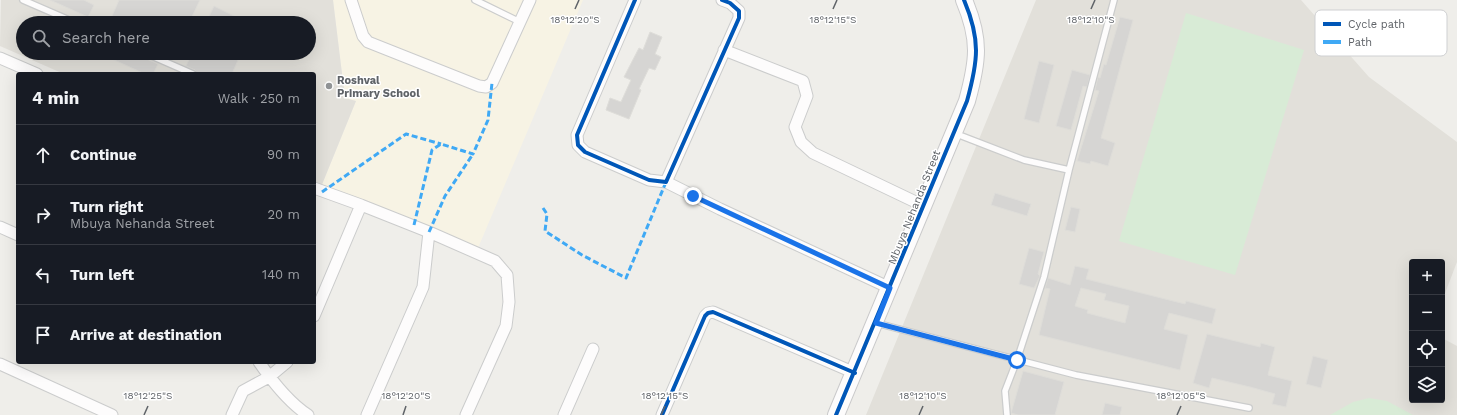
<!DOCTYPE html>
<html lang="en">
<head>
<meta charset="utf-8">
<style>
  body { margin:0; font-family:"Work Sans",sans-serif; background:#242831; color:#f1f3f6 }
  .controls { position:absolute; right:12px; bottom:12px; display:grid; overflow:hidden; border-radius:4px; box-shadow:0 4px 16px #0002 }
  .controls button { width:36px; height:36px; display:grid; place-items:center; padding:0; border:0; border-bottom:1px solid #363941; background:#171b24; color:#f1f3f6; font:20px sans-serif }
  .stop { position:absolute; width:12px; height:12px; margin:-9px; border:3px solid #1a73e8; border-radius:50%; background:#fff }
  .stop.end { background:#1a73e8; border-color:#fff; box-shadow:0 1px 4px #0008 }
  .list { margin:0; padding:0; list-style:none }
  h2 { display:flex; justify-content:space-between; align-items:center; height:52px; margin:0; padding:0 16px; font-size:17px }
  h2 small { font-size:13px; font-weight:400; color:#9ea1a6 }
  .list li { display:grid; grid-template-columns:26px 1fr auto; gap:12px; align-items:center; box-sizing:border-box; height:60px; padding:0 16px; border-top:1px solid #363941 }
  .list b { display:block; font-size:15px; white-space:nowrap }
  .list p { margin:0; font-size:13px; white-space:nowrap; color:#9ea1a6 }
  .list em { font-size:13px; font-style:normal; color:#9ea1a6 }
  .icon { flex:none; width:22px; height:22px; fill:none; stroke:currentColor; stroke-width:2; stroke-linecap:round; stroke-linejoin:round }
  .map { position:relative; flex:none; width:1457px; height:415px; overflow:hidden }
  .search { position:absolute; background:#171b24; box-shadow:0 4px 16px #0002; left:16px; top:16px; width:300px; height:44px; display:flex; align-items:center; gap:10px; box-sizing:border-box; padding:0 14px; border-radius:22px; color:#9ea1a6; font-size:15px }
  .panel { position:absolute; background:#171b24; box-shadow:0 4px 16px #0002; left:16px; top:72px; width:300px; height:292px; border-radius:4px }
  .map>svg:first-child { display:block }
  .commercial { fill:#f7f3e4 }
  .education { fill:#e2e0da; fill-rule:evenodd }
  .green { fill:#d8ebd6 }
  .building { fill:#d6d5d3; stroke:#deddd9; fill-rule:evenodd }
  .lines { fill:none; stroke-linecap:round; stroke-linejoin:round }
  .lane-casing { stroke:#cbcccc; stroke-width:8 }
  .street-casing { stroke:#cbcccc; stroke-width:13 }
  .secondary-casing { stroke:#cacacb; stroke-width:18 }
  .lane { stroke:#fdfcfc; stroke-width:5.5 }
  .street { stroke:#fdfcfc; stroke-width:11 }
  .secondary { stroke:#fdfcfc; stroke-width:16 }
  .quiet { stroke:#3fa9f5; stroke-width:3; stroke-dasharray:6 3; stroke-linecap:butt }
  .cycleway-casing { stroke:#fff; stroke-width:6 }
  .cycleway { stroke:#0057b8; stroke-width:4 }
  .route { stroke:#1a73e8; stroke-width:5 }
  .ticks { fill:none; stroke:#5f6368; stroke-width:1.5 }
  .poi-dot { fill:#919496; stroke:#fff; stroke-width:1.5 }
  .labels { text-anchor:middle; stroke-width:3; stroke-linejoin:round; paint-order:stroke }
  .poi-label { font-size:11px; font-weight:bold; fill:#5f6368; stroke:#fff; text-anchor:start }
  .street-label { font-size:11px; fill:#5f6368; stroke:#fff }
  .key { fill:#fff; stroke:#cfd0d2; stroke-width:1 }
  .key-label { font-size:11px; fill:#5f6368 }
  .ticks-label { font-size:10px; text-anchor:middle; fill:#5f6368; stroke:#fff; stroke-width:3; stroke-linejoin:round; paint-order:stroke }
</style>
</head>
<body>
<div class="map">
<svg width="1457" height="415" viewBox="0 0 1457 415">
  <rect width="100%" height="100%" fill="#efeeea"/>
  <path class="commercial" d="M333,0H583L478,248L321,187L356,101L345,99Z"/>
  <path class="education" d="M1,0H333L345,98L356,101L321,187L314,184V74H64L0,46ZM23,23H309V53H23Z
    M1036,0H1301L1369,77L1457,142V262L1442,301V262H1412V400H1442V338L1457,346V415H866Z"/>
  <path class="green" d="M1186,13L1304,50L1235,275L1119,241Z
    M1369,398L1387,401L1413,415H1330L1353,402Z"/>
  <path class="building" d="M50,0H84L94,5L88,17Z
    M119,0H200L189,23H109Z
    M214,6L248,23H206Z
    M1120,17L1133,20L1101,138L1115,143L1108,166L1091,161L1090,164L1077,161L1099,91L1095,90L1098,77L1100,78L1104,64L1106,65Z
    M650,32L662,37L655,54L661,57L655,70L649,68L639,89L641,90L629,119L606,110L610,98L621,102L631,80L624,77L639,48L643,50Z
    M99,53H133L158,64L153,74H145Z
    M192,53H241L232,74H197L195,70L186,66Z
    M1039,61L1054,65L1039,123L1024,119Z
    M1072,70L1090,75L1087,87L1083,86L1071,130L1056,126Z
    M995,193L1031,204L1027,216L991,205Z
    M1071,207L1080,209L1075,232L1065,230Z
    M1029,248L1044,252L1038,274L1040,276L1034,288L1019,284Z
    M1075,266L1089,269L1086,279L1185,304L1186,301L1216,309L1212,324L1169,313L1164,329L1188,335L1180,370L1039,335L1050,289L1045,288L1048,278L1070,285ZM1081,288L1106,294L1104,300L1129,306L1125,323L1087,313L1088,310L1075,306Z
    M1207,334L1260,347L1261,343L1275,347L1268,375L1292,381L1286,407L1272,404L1275,394L1250,387L1212,378L1209,388L1193,383Z
    M1313,356L1328,360L1321,388L1306,384Z
    M1023,371L1064,382L1055,415H1018L1011,413Z
    M1105,403L1122,407L1120,415H1102Z"/>
  <g class="lines">
    <g class="lane-casing">
      <path id="lane" d="M23,0L76,23
        M475,0L520,22
        M145,53L193,74
        M954,133L1024,160L1069,170
        M876,323L1076,375L1249,408
        M1007,415L1005,391L1017,360L1044,277L1069,170L1114,0"/>
    </g>
    <g class="street-casing">
      <path id="street" d="M351,0L363,36L368,42L479,86L486,87L492,83L530,0
        M635,0L577,135L578,145L585,152L649,180L666,182L739,18V11L730,3L722,0
        M724,50L803,81L807,96L795,127L801,142L813,153L924,206
        M0,58L37,74
        M666,182L720,209L890,288
        M314,188L361,205L314,316
        M361,205L429,232L423,287L367,415
        M0,227L18,235
        M429,232L495,261L507,275L509,302L506,326L466,415
        M259,362C272,381 288,402 308,415
        M0,364L112,415
        M232,415L243,391L269,377L287,362
        M564,415L593,349
        M662,415L705,316L708,313L713,312L855,373"/>
    </g>
    <g class="secondary-casing">
      <path id="secondary" d="M836,415L967,101C978,61 981,40 964,0"/>
    </g>
    <use href="#lane" class="lane"/>
    <use href="#street" class="street"/>
    <use href="#secondary" class="secondary"/>
    <path class="quiet" d="M322,192L406,134L441,144
      M543,208L547,214L545,231L582,255L626,278L666,182
      M414,225L432,150L441,144L473,154L488,120L492,83
      M429,232L445,196L473,154"/>
    <g class="cycleway-casing">
      <path id="cycleway" d="M635,0L577,135L578,145L585,152L649,180L666,182L739,18V11L730,3L722,0
        M662,415L705,316L708,313L713,312L855,373
        M836,415L967,101C978,61 981,40 964,0"/>
    </g>
    <use href="#cycleway" class="cycleway"/>
  </g>
  <g class="lines">
    <path class="route" d="M693,196L890,288L876,323L1017,360"/>
  </g>
  <path class="ticks" d="M575,9L579,0M833,9L837,0M1091,9L1095,0M144,415L148,406M403,415L406,406M661,415L665,406M919,415L923,406M1177,415L1181,406"/>
  <circle class="poi-dot" cx="329" cy="86" r="4"/>
  <g class="labels">
    <g class="poi-label">
      <text x="337" y="84">Roshval<tspan x="337" dy="13">Primary School</tspan></text>
    </g>
    <g class="street-label">
      <text transform="translate(914 207) rotate(-68)" y="4">Mbuya Nehanda Street</text>
    </g>
  </g>
  <rect x="1315" y="10" width="132" height="46" rx="6" class="key"/>
  <rect x="1323" y="22" width="18" height="4" fill="#0057b8"/>
  <rect x="1323" y="40" width="18" height="4" fill="#3fa9f5"/>
  <g class="key-label">
    <text x="1348" y="28">Cycle path</text>
    <text x="1348" y="46">Path</text>
  </g>
  <g class="ticks-label">
    <text x="575" y="23">18°12'20"S</text>
    <text x="833" y="23">18°12'15"S</text>
    <text x="1091" y="23">18°12'10"S</text>
    <text x="148" y="399">18°12'25"S</text>
    <text x="406" y="399">18°12'20"S</text>
    <text x="665" y="399">18°12'15"S</text>
    <text x="923" y="399">18°12'10"S</text>
    <text x="1181" y="399">18°12'05"S</text>
  </g>
</svg>
<div class="controls">
<button>+</button>
<button>−</button>
<button><svg class="icon" aria-label="locate" viewBox="0 0 24 24"><circle cx="12" cy="12" r="6"/><path d="M12 2v4M12 18v4M2 12h4M18 12h4"/></svg></button>
<button><svg class="icon" aria-label="layers" viewBox="0 0 24 24"><path d="M12 4l9 5-9 5-9-5zM3 14l9 5 9-5"/></svg></button>
</div>
<div class="stop" style="left:1017px;top:360px"></div>
<div class="stop end" style="left:693px;top:196px"></div>
<div class="search"><svg class="icon" aria-label="search" viewBox="0 0 24 24"><circle cx="10" cy="10" r="6"/><path d="M15 15l6 6"/></svg>Search here</div>
<section class="panel">
<h2>4 min<small>Walk · 250 m</small></h2>
<ul class="list">
<li><svg class="icon" aria-label="ahead" viewBox="0 0 24 24"><path d="M12 20V5M6 11l6-6 6 6"/></svg><div><b>Continue</b></div><em>90 m</em></li>
<li><svg class="icon" aria-label="right" viewBox="0 0 24 24"><path d="M7 20v-9h11M14 6l5 5-5 5"/></svg><div><b>Turn right</b><p>Mbuya Nehanda Street</p></div><em>20 m</em></li>
<li><svg class="icon" aria-label="left" viewBox="0 0 24 24"><path d="M17 20v-9H6M10 6l-5 5 5 5"/></svg><div><b>Turn left</b></div><em>140 m</em></li>
<li><svg class="icon" aria-label="arrive" viewBox="0 0 24 24"><path d="M6 21V4h12l-3 4 3 4H6"/></svg><div><b>Arrive at destination</b></div></li>
</ul>
</section>
</div>
</body>
</html>
